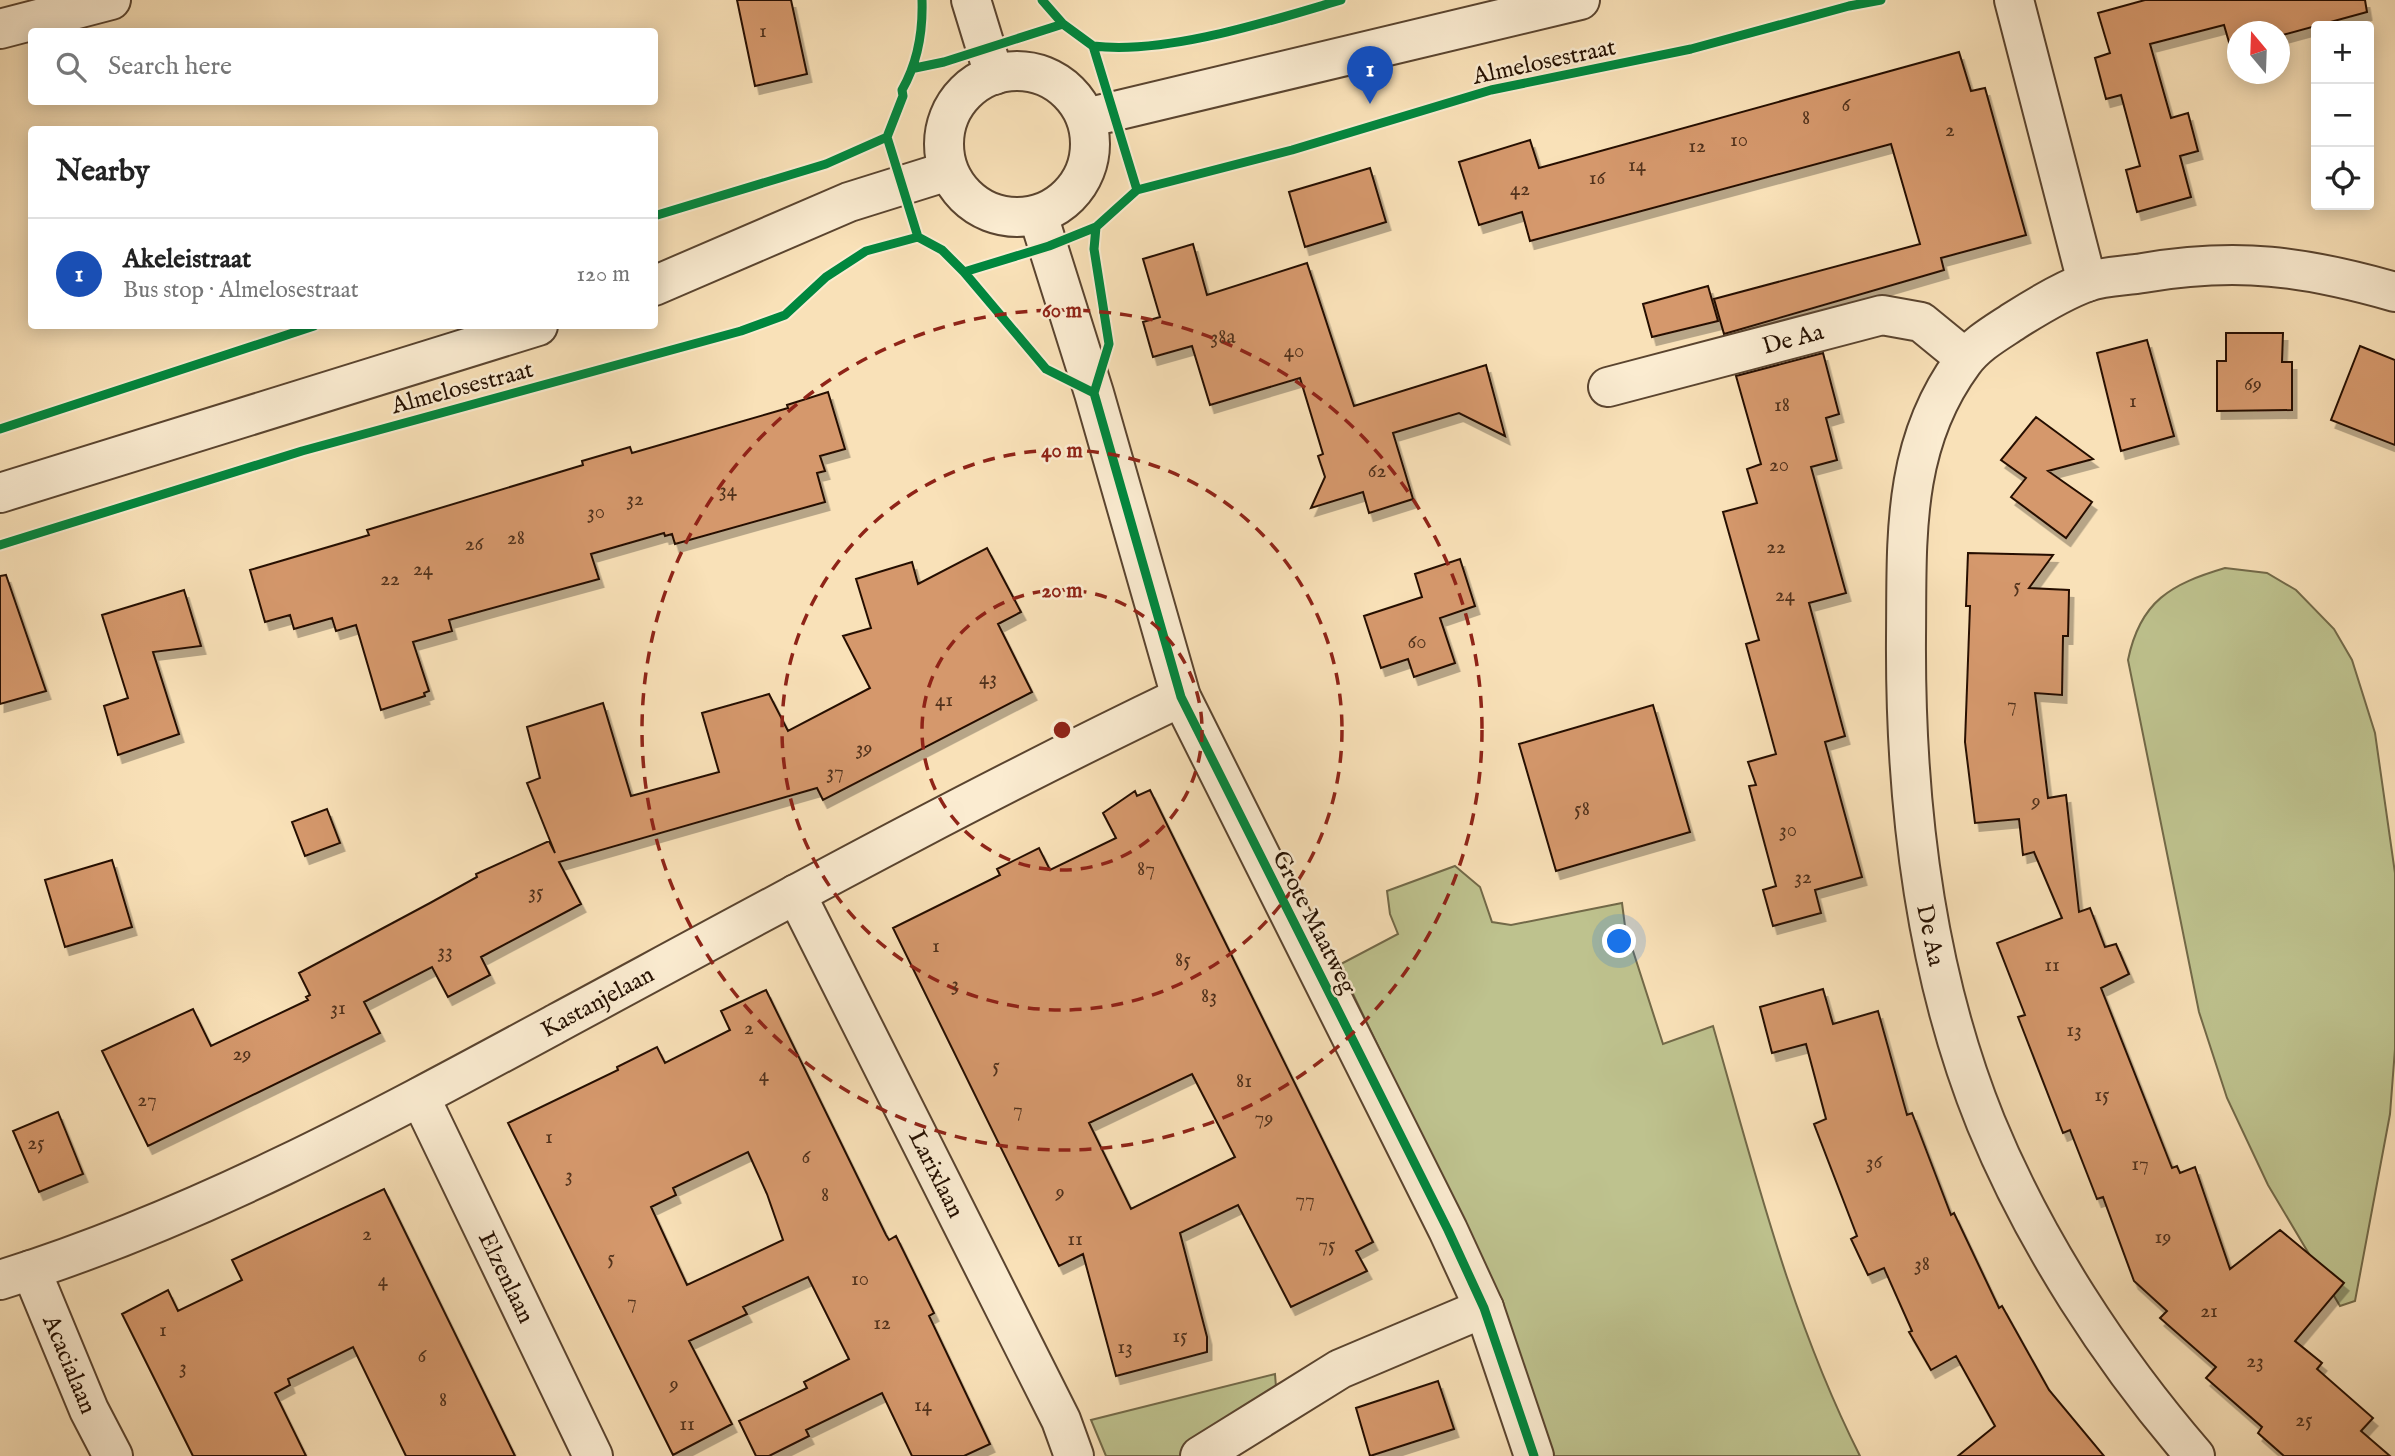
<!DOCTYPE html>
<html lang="en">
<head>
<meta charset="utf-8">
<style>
  body { margin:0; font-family:"IM FELL English",serif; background:#f2f2f2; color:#222 }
  .controls { position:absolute; right:21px; top:21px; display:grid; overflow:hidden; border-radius:7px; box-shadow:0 4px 18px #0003 }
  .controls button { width:63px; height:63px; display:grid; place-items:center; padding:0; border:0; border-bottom:2px solid #e0e0e0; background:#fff; color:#222; font:35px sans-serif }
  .compass { position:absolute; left:2227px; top:21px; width:63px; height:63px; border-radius:50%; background:#fff; box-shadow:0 4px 18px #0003; rotate:341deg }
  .you { position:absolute; left:1620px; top:942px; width:24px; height:24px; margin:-18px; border:5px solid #fff; border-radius:50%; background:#1a73e8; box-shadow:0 0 0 10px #1a73e833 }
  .badge { display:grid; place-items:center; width:46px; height:46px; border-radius:50%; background:#8f2418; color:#fff; font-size:23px; font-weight:700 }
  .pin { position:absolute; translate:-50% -58px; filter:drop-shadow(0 2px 4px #0008) }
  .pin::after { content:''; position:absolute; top:37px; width:24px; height:21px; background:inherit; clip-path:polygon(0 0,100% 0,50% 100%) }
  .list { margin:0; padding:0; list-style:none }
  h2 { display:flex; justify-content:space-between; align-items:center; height:91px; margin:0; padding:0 28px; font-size:30px }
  h2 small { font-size:23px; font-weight:400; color:#767676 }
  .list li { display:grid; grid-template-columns:46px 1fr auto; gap:21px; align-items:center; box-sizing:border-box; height:112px; padding:0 28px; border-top:2px solid #e0e0e0 }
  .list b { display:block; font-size:26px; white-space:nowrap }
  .list p { margin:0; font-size:23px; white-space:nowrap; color:#767676 }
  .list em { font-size:23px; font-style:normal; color:#767676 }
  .icon { flex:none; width:38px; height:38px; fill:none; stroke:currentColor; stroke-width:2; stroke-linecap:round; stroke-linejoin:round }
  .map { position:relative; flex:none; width:2395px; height:1456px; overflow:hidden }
  .search { position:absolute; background:#fff; box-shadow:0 4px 18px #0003; left:28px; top:28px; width:630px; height:77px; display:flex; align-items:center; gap:18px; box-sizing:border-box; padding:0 24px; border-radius:7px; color:#767676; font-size:26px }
  .panel { position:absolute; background:#fff; box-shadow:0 4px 18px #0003; left:28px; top:126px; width:630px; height:203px; border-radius:7px }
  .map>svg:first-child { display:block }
  .green { fill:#bec28e; stroke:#726948; stroke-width:2 }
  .building { fill:#d5986c; stroke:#251001; stroke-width:2; fill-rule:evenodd; filter:url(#shadow) }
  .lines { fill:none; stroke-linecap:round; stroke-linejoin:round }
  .minor-casing { stroke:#5a442f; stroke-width:42 }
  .minor { stroke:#fbecd1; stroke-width:38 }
  .cycleway-casing { stroke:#fbecd1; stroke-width:13 }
  .cycleway { stroke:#00873e; stroke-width:9 }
  .ring { fill:none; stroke:#8f2418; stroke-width:3.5; stroke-dasharray:12 9 }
  .labels { text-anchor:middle; stroke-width:5; stroke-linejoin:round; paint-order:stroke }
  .number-label { font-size:21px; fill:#51321c }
  .street-label { font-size:24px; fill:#251001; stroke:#fbecd1 }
  .centre { fill:#8f2418; stroke:#fbecd1; stroke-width:3.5 }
  .ring-label { font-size:21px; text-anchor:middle; font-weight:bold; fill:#8f2418; stroke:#fbecd1; stroke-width:5; stroke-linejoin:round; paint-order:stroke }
</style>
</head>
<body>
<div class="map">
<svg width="2395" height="1456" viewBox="0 0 2395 1456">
  <defs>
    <filter id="shadow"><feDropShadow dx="4.5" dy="8" stdDeviation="0" flood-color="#0004"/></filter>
  </defs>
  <rect width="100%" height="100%" fill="#f9e1b8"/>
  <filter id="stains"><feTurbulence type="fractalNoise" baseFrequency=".00286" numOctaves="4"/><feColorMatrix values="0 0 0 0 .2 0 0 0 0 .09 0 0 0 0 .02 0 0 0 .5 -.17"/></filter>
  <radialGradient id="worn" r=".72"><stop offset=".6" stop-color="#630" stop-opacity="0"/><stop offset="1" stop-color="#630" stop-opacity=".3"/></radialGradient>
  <path class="green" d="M2225,568L2267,573L2296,590L2334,629L2352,660L2375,733L2395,873V1049L2390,1114L2355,1301L2340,1306L2268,1185L2227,1098L2199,1012L2128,660C2140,601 2171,584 2225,568Z
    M1455,866L1480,887L1492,922L1511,925L1622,903L1625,926L1663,1044L1713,1026C1755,1172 1791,1320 1860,1456H1552L1476,1249L1339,965L1398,934L1390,914L1387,891Z
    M1275,1374L1276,1387L1185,1456H1106L1091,1420Z"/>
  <path class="building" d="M737,0H791L807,74L755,86Z
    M2145,0H2365L2367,12L2279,36V32H2237V47L2231,49L2224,25L2150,44L2171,118L2188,113L2198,151L2180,156L2191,197L2137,212L2126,170L2140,166L2121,95L2106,99L2095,58L2110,53L2098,13Z
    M1959,52L1971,91L1985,88L2026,235L1941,258L1944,270L1724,334L1714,299L1920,244L1891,144L1530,241L1522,212L1479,225L1459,162L1530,140L1539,168Z
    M1370,168L1386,222L1305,247L1289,192Z
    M1193,244L1207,295L1307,263L1354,406L1486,365L1505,436L1459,413L1393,433L1413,499L1369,513L1363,492L1311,508L1325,477L1318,456L1323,454L1300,378L1210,405L1192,346L1153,357L1143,322L1160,317L1143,259Z
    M1708,286L1718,321L1652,337L1643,304Z
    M2226,333H2283L2282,362H2292V410L2217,411V361H2226Z
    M2147,340L2174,436L2121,451L2097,353Z
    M2360,346L2395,360V445L2331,420Z
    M1823,353L1839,414L1826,418L1837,460L1811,467L1846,593L1809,603L1845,736L1825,742L1862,877L1815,890L1821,913L1773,926L1763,890L1776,886L1749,786L1756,785L1748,762L1776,754L1746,644L1759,640L1723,512L1757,503L1747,469L1761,464L1736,376Z
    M828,392L845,449L820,456L825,471L817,473L825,502L675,544L672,534L665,536L664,533L591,554L599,579L449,620L452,631L413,642L429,691L424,693L425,696L381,710L356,625L336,631L332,618L294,629L290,615L265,622L250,570L369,535L367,530L583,465L582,461L630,447L632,453L788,408L787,405Z
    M2036,417L2093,459L2048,471L2092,502L2066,538L2011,497L2026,478L2001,460Z
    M987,548L1021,612L998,624L1032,692L823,800L817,788L559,862L581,904L481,957L490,975L448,997L432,967L364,1002L380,1033L148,1146L102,1051L193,1009L211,1046L308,1000L306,997L310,995L299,973L430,903L477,877L476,874L549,841L555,853L527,783L540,778L527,727L603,703L631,796L719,772L702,713L769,694L788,731L870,688L843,636L871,628L856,579L912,562L918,584Z
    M1968,553L2053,555L2029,588L2069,590L2068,636H2063L2062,695L2035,693L2048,798L2066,795L2079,912L2090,908L2105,947L2116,944L2129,974L2101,988L2172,1168L2177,1166L2180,1173L2195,1167L2230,1269L2280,1230L2344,1283L2295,1341L2322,1363L2317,1369L2373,1418L2361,1431L2390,1456H2284L2258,1433L2262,1427L2206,1378L2216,1367L2160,1318L2167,1311L2134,1281L2103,1197L2097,1199L2070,1130L2063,1133L2018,1017L2025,1015L1997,943L2062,918L2034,852L2023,855L2019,819L1975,823L1965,742L1970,606H1966Z
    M1460,559L1475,606L1440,618L1455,663L1414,677L1408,659L1381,668L1364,616L1422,597L1415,574Z
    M6,575L46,691L0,704V576Z
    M184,590L201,646L153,652L179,734L118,755L104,706L128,698L102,615Z
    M1653,705L1690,832L1556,871L1519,744Z
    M1150,790L1373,1242L1356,1251L1367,1271L1291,1307L1238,1205L1180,1233L1207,1337V1352L1116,1376L1083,1254L1059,1266L893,928L1000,875L997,869L1039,848L1050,870L1116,838L1103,813L1135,791L1137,796ZM1192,1074L1235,1157L1131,1209L1089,1123Z
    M327,809L340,843L305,856L292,822Z
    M112,860L132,927L65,947L45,880Z
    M1823,989L1833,1024L1878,1011L1907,1115L1912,1113L1951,1215L1954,1213L1999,1308L2002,1306L2049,1390L2104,1456H1958L1995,1426L1956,1356L1931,1370L1909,1332L1912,1331L1884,1268L1868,1275L1851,1239L1857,1236L1814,1124L1826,1119L1806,1044L1772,1053L1760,1007Z
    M766,990L886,1235L889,1240L896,1236L934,1313L929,1316L990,1444L964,1456H912L882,1393L806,1430L809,1436L769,1456H756L739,1421L807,1388L804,1382L849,1359L808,1277L743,1307L747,1314L689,1341L732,1424L673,1455L508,1123L618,1070L617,1067L657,1047L665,1063L730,1030L721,1011ZM748,1152L767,1194L783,1240L687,1285L651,1207L676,1195L673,1188Z
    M58,1112L83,1174L39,1192L13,1131Z
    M384,1189L515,1456H406L353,1347L288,1379L290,1385L275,1393L306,1456H193L122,1314L168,1290L178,1311L242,1280L232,1260Z
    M1438,1381L1454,1429L1370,1456L1356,1408Z"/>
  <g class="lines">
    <g class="minor-casing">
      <g id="minor">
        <path d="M971,0L994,75"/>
        <path d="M2014,0L2087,282"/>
        <path d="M0,29L111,0"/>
        <circle cx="1017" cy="144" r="73"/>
        <path d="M1086,118L1580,0"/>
        <path d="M1038,215L1094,393L1181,697L1448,1230L1484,1308L1534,1456"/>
        <path d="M654,286L849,202L948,171"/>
        <path id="s1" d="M1608,387L1882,315L1921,322L1965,358"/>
        <path d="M0,493L538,326"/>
        <path id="s2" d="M796,894L1061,1420L1074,1456"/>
        <path id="s3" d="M420,1097L593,1456"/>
        <path id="s4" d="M31,1270L89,1410L113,1456"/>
        <path id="s5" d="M0,1280C196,1219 378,1120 559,1022C765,911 970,798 1181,697"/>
        <path d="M1200,1456L1340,1369L1484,1308"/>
        <path d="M2195,1456C2111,1359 2035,1242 1986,1123C1924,970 1905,802 1906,638C1907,540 1901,446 1963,362C1976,344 1996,333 2014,321C2036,307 2062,291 2087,282C2104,276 2125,276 2143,273C2238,257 2304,266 2395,292"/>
      </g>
    </g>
    <use href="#minor" class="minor"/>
    <g class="cycleway-casing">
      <path id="cycleway" d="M922,0C923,32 918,62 902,90L903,96L887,137L918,237L942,250L964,272L1046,369L1094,393
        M1042,0L1063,24L1093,46L1137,190
        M1093,46C1166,55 1270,21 1341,0
        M915,68L944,62L1063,24
        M654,216L826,164L887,137
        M964,272L1049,246L1096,227L1137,190L1292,150L1491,90L1691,49L1849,6L1881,0
        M1094,393L1181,697L1448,1230L1484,1308L1534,1456
        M1094,393L1109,344L1094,249L1096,227
        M0,429L314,326
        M0,545L302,451L741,331L785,315L826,277L866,251L918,237"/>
    </g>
    <use href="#cycleway" class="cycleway"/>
  </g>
  <g class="ring">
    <circle cx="1062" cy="730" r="140"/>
    <circle cx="1062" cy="730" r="280"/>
    <circle cx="1062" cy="730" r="420"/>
  </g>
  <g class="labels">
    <g class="number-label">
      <text x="763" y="37">1</text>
      <text x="1846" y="111">6</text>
      <text x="1806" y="124">8</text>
      <text x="1950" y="136">2</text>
      <text x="1739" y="146">10</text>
      <text x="1697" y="152">12</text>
      <text x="1637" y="171">14</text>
      <text x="1597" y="184">16</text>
      <text x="1520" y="195">42</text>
      <text x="1223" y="343">38a</text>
      <text x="1294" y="357">40</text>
      <text x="2253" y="390">69</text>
      <text x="2133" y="407">1</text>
      <text x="1782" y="411">18</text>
      <text x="1779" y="471">20</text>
      <text x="1377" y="477">62</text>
      <text x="728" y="496">34</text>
      <text x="635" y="505">32</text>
      <text x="596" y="518">30</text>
      <text x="516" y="544">28</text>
      <text x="474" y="550">26</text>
      <text x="1776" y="553">22</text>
      <text x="423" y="575">24</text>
      <text x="390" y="585">22</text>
      <text x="2017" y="592">5</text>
      <text x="1785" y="601">24</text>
      <text x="1417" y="648">60</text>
      <text x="988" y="684">43</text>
      <text x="944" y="706">41</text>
      <text x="2012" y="711">7</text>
      <text x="864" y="754">39</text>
      <text x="835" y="778">37</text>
      <text x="2036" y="807">9</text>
      <text x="1582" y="815">58</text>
      <text x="1788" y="836">30</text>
      <text x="1146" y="875">87</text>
      <text x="1803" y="883">32</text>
      <text x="536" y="898">35</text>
      <text x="936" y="952">1</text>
      <text x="445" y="957">33</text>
      <text x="1183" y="966">85</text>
      <text x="2052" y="971">11</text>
      <text x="955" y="990">3</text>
      <text x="1209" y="1002">83</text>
      <text x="338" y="1014">31</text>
      <text x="749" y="1034">2</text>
      <text x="2074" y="1036">13</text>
      <text x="242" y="1060">29</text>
      <text x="996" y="1072">5</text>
      <text x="764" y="1081">4</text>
      <text x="1244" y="1087">81</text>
      <text x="2102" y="1101">15</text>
      <text x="147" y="1106">27</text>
      <text x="1018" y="1116">7</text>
      <text x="1264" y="1124">79</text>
      <text x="549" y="1143">1</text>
      <text x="36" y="1149">25</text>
      <text x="806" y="1163">6</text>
      <text x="1874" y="1168">36</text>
      <text x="2140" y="1170">17</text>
      <text x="569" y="1181">3</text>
      <text x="1060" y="1198">9</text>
      <text x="825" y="1201">8</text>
      <text x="1305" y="1206">77</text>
      <text x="367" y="1240">2</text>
      <text x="2163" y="1243">19</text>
      <text x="1075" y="1245">11</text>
      <text x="1327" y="1251">75</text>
      <text x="611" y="1264">5</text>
      <text x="1922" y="1270">38</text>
      <text x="860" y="1285">10</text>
      <text x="383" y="1286">4</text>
      <text x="632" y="1308">7</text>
      <text x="2209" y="1317">21</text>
      <text x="882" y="1329">12</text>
      <text x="163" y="1336">1</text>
      <text x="1180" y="1342">15</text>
      <text x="1125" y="1353">13</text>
      <text x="422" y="1362">6</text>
      <text x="2255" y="1367">23</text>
      <text x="183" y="1373">3</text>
      <text x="674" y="1390">9</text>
      <text x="443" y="1406">8</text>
      <text x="923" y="1411">14</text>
      <text x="2304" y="1426">25</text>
      <text x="687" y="1430">11</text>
    </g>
    <g class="street-label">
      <text transform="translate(1544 61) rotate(-12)" y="8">Almelosestraat</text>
      <text dy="8" stroke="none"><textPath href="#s1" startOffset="191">De Aa</textPath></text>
      <text transform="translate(462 387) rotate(-15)" y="8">Almelosestraat</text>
      <text transform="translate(1315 922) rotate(63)" y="8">Grote Maatweg</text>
      <text transform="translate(1931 935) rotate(78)" y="8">De Aa</text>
      <text dy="8" stroke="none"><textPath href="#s5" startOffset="660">Kastanjelaan</textPath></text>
      <text dy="8" stroke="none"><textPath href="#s2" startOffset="313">Larixlaan</textPath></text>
      <text dy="8" stroke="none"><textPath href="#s3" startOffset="200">Elzenlaan</textPath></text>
      <text dy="8" stroke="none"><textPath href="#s4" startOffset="102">Acacialaan</textPath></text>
    </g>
  </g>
  <circle cx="1062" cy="730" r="10" class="centre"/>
  <g class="ring-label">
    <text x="1062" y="317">60 m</text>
    <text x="1062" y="457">40 m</text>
    <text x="1062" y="597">20 m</text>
  </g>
  <rect width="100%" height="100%" filter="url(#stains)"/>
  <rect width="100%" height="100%" fill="url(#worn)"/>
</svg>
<div class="controls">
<button>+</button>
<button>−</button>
<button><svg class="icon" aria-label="locate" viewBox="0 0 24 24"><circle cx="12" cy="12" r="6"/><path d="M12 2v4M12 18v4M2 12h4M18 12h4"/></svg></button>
</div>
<svg class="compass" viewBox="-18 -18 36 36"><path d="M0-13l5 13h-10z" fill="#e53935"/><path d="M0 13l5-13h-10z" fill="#767676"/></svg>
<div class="you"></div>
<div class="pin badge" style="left:1370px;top:104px;background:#1a4fb4">1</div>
<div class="search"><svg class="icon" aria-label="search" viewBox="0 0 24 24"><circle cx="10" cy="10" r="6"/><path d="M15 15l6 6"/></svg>Search here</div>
<section class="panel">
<h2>Nearby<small></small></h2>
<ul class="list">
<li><span class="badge" style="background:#1a4fb4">1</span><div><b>Akeleistraat</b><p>Bus stop · Almelosestraat</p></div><em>120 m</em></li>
</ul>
</section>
</div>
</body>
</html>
